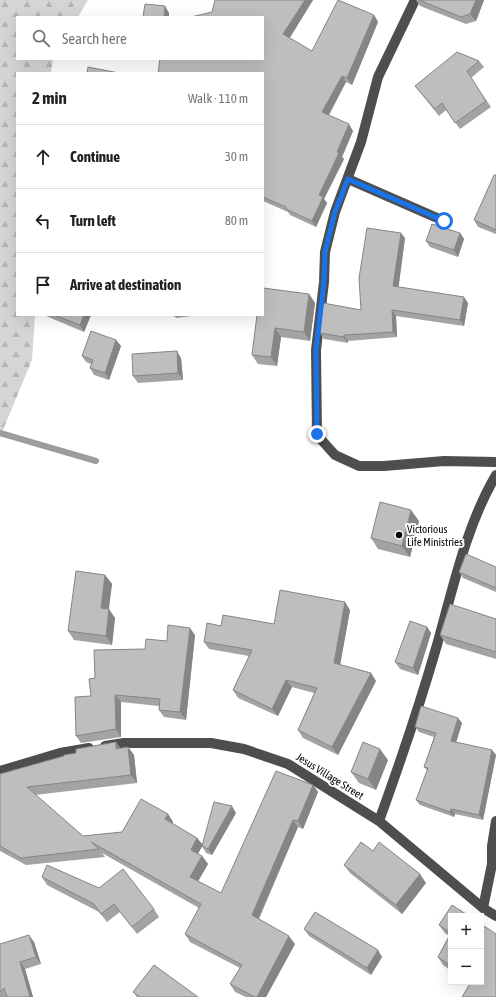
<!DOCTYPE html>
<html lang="en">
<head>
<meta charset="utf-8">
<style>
  body { margin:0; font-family:"Asap Condensed",sans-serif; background:#f2f2f2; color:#202124 }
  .controls { position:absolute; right:12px; bottom:12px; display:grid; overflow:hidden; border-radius:0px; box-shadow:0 4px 16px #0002 }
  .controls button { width:36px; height:36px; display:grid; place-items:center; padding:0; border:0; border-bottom:1px solid #e0e0e0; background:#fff; color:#202124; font:20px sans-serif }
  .stop { position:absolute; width:12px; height:12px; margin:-9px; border:3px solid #1a73e8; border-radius:50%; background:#fff }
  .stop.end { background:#1a73e8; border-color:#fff; box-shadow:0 1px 4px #0008 }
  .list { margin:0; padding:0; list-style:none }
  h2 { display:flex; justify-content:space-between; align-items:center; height:52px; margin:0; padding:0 16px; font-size:17px }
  h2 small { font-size:13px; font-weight:400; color:#757577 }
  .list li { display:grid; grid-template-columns:26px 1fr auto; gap:12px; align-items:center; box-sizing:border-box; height:64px; padding:0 16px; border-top:1px solid #e0e0e0 }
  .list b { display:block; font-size:15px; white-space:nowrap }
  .list em { font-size:13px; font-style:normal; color:#757577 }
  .icon { flex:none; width:22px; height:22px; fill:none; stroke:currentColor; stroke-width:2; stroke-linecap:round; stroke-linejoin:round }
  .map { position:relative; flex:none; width:496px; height:997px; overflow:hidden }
  .search { position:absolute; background:#fff; box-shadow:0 4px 16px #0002; left:16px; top:16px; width:248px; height:44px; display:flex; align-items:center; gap:10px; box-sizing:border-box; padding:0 14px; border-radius:0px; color:#757577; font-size:15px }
  .panel { position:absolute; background:#fff; box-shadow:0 4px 16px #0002; left:16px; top:72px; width:248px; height:244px; border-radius:0px }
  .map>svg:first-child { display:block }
  .forest { fill:url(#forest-firs) }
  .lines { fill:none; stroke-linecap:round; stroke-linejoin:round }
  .stream { stroke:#9c9c9c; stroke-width:6 }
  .minor { stroke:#4e4e4e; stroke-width:10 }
  .wall { fill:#a3a3a3 }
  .shaded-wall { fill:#858585 }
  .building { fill:#bebebe; stroke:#858585 }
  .route { stroke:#1a73e8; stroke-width:5 }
  .poi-dot { fill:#000; stroke:#fff; stroke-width:1.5 }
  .labels { text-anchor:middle; stroke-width:4; stroke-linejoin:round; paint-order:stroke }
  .poi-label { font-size:11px; fill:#000; stroke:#fff; text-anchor:start }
  .street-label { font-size:11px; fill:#000; stroke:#fff }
</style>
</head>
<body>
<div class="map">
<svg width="496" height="997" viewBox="0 0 496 997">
  <defs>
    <pattern id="forest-firs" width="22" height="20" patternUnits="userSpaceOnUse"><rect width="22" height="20" fill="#d5d5d5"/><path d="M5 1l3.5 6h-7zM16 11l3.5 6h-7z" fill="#b5b5b5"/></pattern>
  </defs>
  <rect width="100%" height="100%" fill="#fff"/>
  <path class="forest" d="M0,0H88L78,17H17V59H53L51,73H17V315H35L32,360L0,437Z"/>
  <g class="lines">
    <path class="stream" d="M0,433L96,461"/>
    <path class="minor" d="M415,0L378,77L361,142L335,212L325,252L324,282L316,350L317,435L335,455L359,466H384L444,461L496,462
      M348,179L444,221
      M105,746L124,743H211L244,749L288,764L379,821L483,908L496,916
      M0,771L60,753L89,748
      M379,821C400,763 420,704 437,645C453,588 466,526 496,475
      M483,908L492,864V846L496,821"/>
  </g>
  <path class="wall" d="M215,0H313L289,38L312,51L374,15L378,22L352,85L346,82L328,115L353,131L342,157L344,159L324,199L327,203L316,227L290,215L288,212L263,201V73L212,12Z
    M416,0H484L476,21L466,24L420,6Z
    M479,61L484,67L471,78L491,107L460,129L446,110L439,116L415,86Z
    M496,175V234L478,227L474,220Z
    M460,233L464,239L458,257L430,247L426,241Z
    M405,238L398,287L468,303L464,326L396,316L397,337L348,341V343L324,339L320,333L361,310Z
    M309,294L315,303L310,341L281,337L277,366L258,364L252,355L257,315Z
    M45,315H91L84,332L46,316Z
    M171,315H198L177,318Z
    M116,340L121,346L109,380L94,375L90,368L91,364L86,362L82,356Z
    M181,358L183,380L138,383L133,376Z
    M419,521L410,557L378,549L371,538Z
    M496,567V592L463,578L459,572Z
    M105,575L112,584L108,609L115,618L112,645L74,640L68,631Z
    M350,610L340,665L371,673L376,681L338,755L303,738L298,730L314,693L292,687L278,716L238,698L233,690L249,656L209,649L204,642L274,624Z
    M496,619V659L446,644L440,635Z
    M427,627L431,633L418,675L400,669L395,662Z
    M195,635L186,720L164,717L159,710V706L121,702V737L81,743L76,736L91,696L95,678L145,649L167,641Z
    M462,723L456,742L492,750L496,755L483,820L455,814L454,817L420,805L416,800L427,770L424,767L434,737L419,732L415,727Z
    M116,742L120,748L128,747L134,755L137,783L35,795L83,836L122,832L168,814L173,822L172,824L197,838L202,845L236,813L212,855L206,853L202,846L198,854L202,856L208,864L198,881L221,893L313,785L318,792L303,829L298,827L259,919L295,944L266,997H246L235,992L230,984L240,968L190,942L185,934L199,908L102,853L105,857L26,865L0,851V774Z
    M388,760L376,790L359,783L351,772Z
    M373,851L426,883L402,914L350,873L344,865Z
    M42,877L99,888L154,909L159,917L137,934L120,912L107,922L99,912L47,885Z
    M451,916V971L443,965L438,957L449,936L445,933L439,925Z
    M304,929L382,957L371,975L309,936Z
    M34,942L41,964L25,969L33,997H0V944Z
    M133,992L198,997H137Z"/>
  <path class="shaded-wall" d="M305,0H313L288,41L283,34Z
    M476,0H484L476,21L470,14Z
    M165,6L169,13V17H164Z
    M374,15L378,22L352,85L347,78Z
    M342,76L346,82L327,119L322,112Z
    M349,124L353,131L342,157L344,159L324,199L327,203L316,227L312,221L319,195Z
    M401,233L405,238L398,292L393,286Z
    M460,233L464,239L458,257L454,250Z
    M309,294L315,303L310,341L304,332Z
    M464,297L468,303L464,326L460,320Z
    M392,310L396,316L397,337L393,332Z
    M84,315H91L84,332L80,325Z
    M275,328L281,337L277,366L271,357Z
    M344,335L348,341V343L344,337Z
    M116,340L121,346L109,380L105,373Z
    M177,351L181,358L183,380L178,373Z
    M411,510L419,521L410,557L402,546Z
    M105,575L112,584L108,617L101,608Z
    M345,602L350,610L339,671L334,663Z
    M109,609L115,618L112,645L106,636Z
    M427,627L431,633L418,675L413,668Z
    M190,628L195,635L186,720L180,712Z
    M371,673L376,681L338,755L332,747Z
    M286,680L292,687L278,716L272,709Z
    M115,695L121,702V737L116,729Z
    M458,718L462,723L455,746L451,741Z
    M116,742L122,750L116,749Z
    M128,747L134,755L137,783L131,775Z
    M380,749L388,760L376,790L368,779Z
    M492,750L496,755L483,820L479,815Z
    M313,785L318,792L303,829L298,821Z
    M232,806L236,813L212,855L208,849Z
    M451,809L455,814L454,817L450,812Z
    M168,814L173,822L170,827L165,819Z
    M293,820L298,827L257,922L252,915Z
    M197,838L203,845L196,857L191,850Z
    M202,856L208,864L196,885L190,877Z
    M420,874L426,883L402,914L396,905Z
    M29,935L34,942L41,964L36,957Z
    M289,936L295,944L266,997H257Z
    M378,950L382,957L371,975L367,968Z
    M20,962L25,969L33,997H30Z"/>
  <path class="building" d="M215,0H305L283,34L312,51L338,0L374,15L347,78L342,76L322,112L349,124L337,152L339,153L319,195L323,197L312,221L286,209V207L263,197V73H158L160,59H263V17H191L212,12Z
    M419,0H476L470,14L461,17Z
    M145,4L165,6L164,17H143Z
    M457,52L479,61L467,71L486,101L455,123L442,103L435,109L415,86Z
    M88,67L119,73H87Z
    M494,175H496V230L474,220Z
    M432,224L460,233L454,250L426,241Z
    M367,228L401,233L393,286L464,297L460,320L392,310L393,332L344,335V337L320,333L323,303L361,310L359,278Z
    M263,288L309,294L304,332L275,328L271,357L252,355L257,315H263Z
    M54,315H84L80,325Z
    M91,331L116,340L105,373L90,368L93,360L82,356Z
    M177,351L178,373L133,376L132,354Z
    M380,502L411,510L402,546L371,538Z
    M466,554L496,567V588L459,572Z
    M76,571L105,575L101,608L109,609L106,636L68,631Z
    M280,590L345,602L334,663L371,673L332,747L298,730L317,688L286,680L272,709L233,690L252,650L204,642L207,623L221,626L223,615L274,624Z
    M450,604L496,619V652L440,635Z
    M410,621L427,627L413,668L395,662Z
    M168,625L190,628L180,712L159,710L160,699L115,695L116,729L76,736L75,697L91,696L89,679L95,678L94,650L145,649L146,639L167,641Z
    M421,706L458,718L451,741L492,750L479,815L451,809L450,812L416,800L428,768L424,767L436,733L415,727Z
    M116,742V749L128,747L131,775L27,787L83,836L122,832L141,799L168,814L165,819L197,838L191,850L202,856L190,877L221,893L276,771L313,785L298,821L293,820L252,915L289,936L257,997H255L230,984L242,965L185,934L201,904L91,842L99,849L21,858L0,846V774L64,756V755L76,753V749Z
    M363,742L380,749L368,779L351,772Z
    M214,802L232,806L208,849L202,846Z
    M361,842L373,851L379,842L420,874L396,905L344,865Z
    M47,865L99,888L123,869L154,909L132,927L114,904L101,914L94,904L42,877Z
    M452,905L469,916H451V933L439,925Z
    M315,912L378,950L367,968L304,929Z
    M481,924L496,934V997H462L471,982H481Z
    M451,933V966L438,957Z
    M29,935L36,957L20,962L30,997H7L4,988L0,992V944Z
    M154,965L198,997H140L133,992Z"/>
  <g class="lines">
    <path class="route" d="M317,434L316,350L324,282L325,252L335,212L348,179L444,221"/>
  </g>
  <circle class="poi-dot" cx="399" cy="535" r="4"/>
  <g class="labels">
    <g class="poi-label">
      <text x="407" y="533">Victorious<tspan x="407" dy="13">Life Ministries</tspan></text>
    </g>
    <g class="street-label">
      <text transform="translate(330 776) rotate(32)" y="4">Jesus Village Street</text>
    </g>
  </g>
</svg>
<div class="controls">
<button>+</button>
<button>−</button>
</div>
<div class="stop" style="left:444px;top:221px"></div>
<div class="stop end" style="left:317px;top:434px"></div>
<div class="search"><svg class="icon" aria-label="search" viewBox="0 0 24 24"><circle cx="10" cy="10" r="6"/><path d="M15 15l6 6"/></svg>Search here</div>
<section class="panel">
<h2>2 min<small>Walk · 110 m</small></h2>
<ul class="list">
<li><svg class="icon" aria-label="ahead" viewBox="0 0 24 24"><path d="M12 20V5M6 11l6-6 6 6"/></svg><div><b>Continue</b></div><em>30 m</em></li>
<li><svg class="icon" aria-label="left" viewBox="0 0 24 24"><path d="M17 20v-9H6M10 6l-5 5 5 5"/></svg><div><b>Turn left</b></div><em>80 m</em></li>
<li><svg class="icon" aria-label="arrive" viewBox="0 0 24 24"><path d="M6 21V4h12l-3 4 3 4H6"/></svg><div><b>Arrive at destination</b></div></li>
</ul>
</section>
</div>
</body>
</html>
